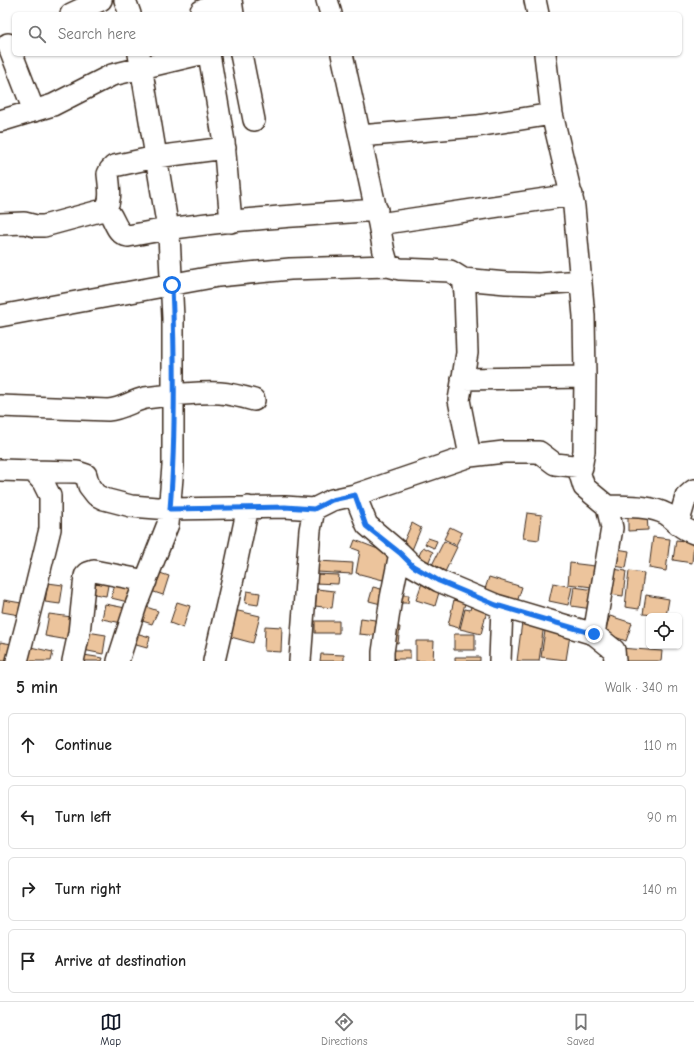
<!DOCTYPE html>
<html lang="en">
<head>
<meta charset="utf-8">
<style>
  body { margin:0; font-family:"Comic Neue",sans-serif; background:#f2f2f2; color:#222 }
  .controls { position:absolute; right:12px; bottom:12px; display:grid; overflow:hidden; border-radius:6px; box-shadow:0 1px 3px #0004 }
  .controls button { width:36px; height:36px; display:grid; place-items:center; padding:0; border:0; border-bottom:1px solid #e0e0e0; background:#fff; color:#222; font:20px sans-serif }
  .stop { position:absolute; width:12px; height:12px; margin:-9px; border:3px solid #1a73e8; border-radius:50%; background:#fff }
  .stop.end { background:#1a73e8; border-color:#fff; box-shadow:0 1px 4px #0008 }
  .list { margin:0; padding:0; list-style:none }
  h2 { display:flex; justify-content:space-between; align-items:center; height:52px; margin:0; padding:0 16px; font-size:17px }
  h2 small { font-size:13px; font-weight:400; color:#767676 }
  .list li { display:grid; grid-template-columns:26px 1fr auto; gap:12px; align-items:center; box-sizing:border-box; height:64px; margin:0 8px 8px; padding:0 8px; border:1px solid #e0e0e0; border-radius:6px }
  .list b { display:block; font-size:15px; white-space:nowrap }
  .list em { font-size:13px; font-style:normal; color:#767676 }
  .icon { flex:none; width:22px; height:22px; fill:none; stroke:currentColor; stroke-width:2; stroke-linecap:round; stroke-linejoin:round }
  .map { position:relative; flex:none; width:694px; height:661px; overflow:hidden }
  .search { position:absolute; background:#fff; box-shadow:0 1px 3px #0004; left:12px; right:12px; top:12px; height:44px; display:flex; align-items:center; gap:10px; box-sizing:border-box; padding:0 14px; border-radius:6px; color:#767676; font-size:15px }
  .sheet { height:340px; background:#fff }
  nav { display:flex; justify-content:space-around; align-items:center; box-sizing:border-box; height:56px; border-top:1px solid #e0e0e0; background:#fff; font-size:11px; color:#767676 }
  nav a { display:grid; justify-items:center; gap:2px }
  nav .on { color:#111827 }
  .map>svg:first-child { display:block }
  .building { fill:#ecc49c; stroke:#3b2a1e }
  .lines { fill:none; stroke-linecap:round; stroke-linejoin:round }
  .minor-casing { stroke:#3b2a1e; stroke-width:24 }
  .minor { stroke:#fff; stroke-width:21 }
  .route { stroke:#1a73e8; stroke-width:5 }
</style>
</head>
<body>
<div class="map">
<svg width="694" height="661" viewBox="0 0 694 661">
  <rect width="100%" height="100%" fill="#fff"/>
  <filter id="ink" filterUnits="userSpaceOnUse"><feTurbulence type="fractalNoise" baseFrequency=".025" numOctaves="2"/><feDisplacementMap in="SourceGraphic" scale="8" xChannelSelector="R" yChannelSelector="G"/><feConvolveMatrix kernelMatrix="1 2 1 2 8 2 1 2 1" color-interpolation-filters="sRGB"/></filter>
  <g filter="url(#ink)">
    <path class="building" d="M527,513L542,515L539,540L523,538Z
      M647,516L648,530L628,531V517Z
      M412,523L421,528L412,550L402,546Z
      M450,527L462,533L456,545L444,539Z
      M653,537L670,539L666,571L649,568Z
      M428,538L437,541L434,548L425,544Z
      M355,540L393,555L383,580L356,573L360,551L352,548Z
      M676,540L694,542L692,563L673,560Z
      M444,541L457,547L444,574L431,567Z
      M423,547L433,552L426,568L415,564Z
      M611,548L629,551L626,568L609,565Z
      M318,561L353,563L352,574L317,572Z
      M570,563L603,567L600,588L568,584Z
      M613,569L626,571L623,596L609,594Z
      M154,571L169,576L163,595L148,590Z
      M629,571L644,573L639,609L625,607Z
      M314,574L339,575L338,584L314,583Z
      M86,576L109,580L106,596L83,592Z
      M489,577L522,587L516,605L483,595Z
      M116,581L133,585L128,602L111,598Z
      M48,583L63,585L60,604L45,602Z
      M422,583L440,589L435,606L416,600Z
      M553,583L572,587L568,605L549,601Z
      M373,587L389,591L385,605L369,601Z
      M574,587L595,590L592,609L571,606Z
      M317,589L334,591L332,608L315,606Z
      M247,591L260,593L258,605L245,603Z
      M397,595H409L408,603H396Z
      M646,595L669,599L666,616L643,614Z
      M4,600L27,604L25,616L2,612Z
      M454,600L465,603L459,628L448,625Z
      M177,602L190,606L183,628L170,623Z
      M472,603L488,607L481,634L460,629L465,609L470,610Z
      M105,604L131,609L127,624L102,619Z
      M141,605L158,611L152,624L136,619Z
      M234,610L260,616L253,643L227,636Z
      M49,614L72,617L68,640L45,636Z
      M610,616L632,623L626,641L604,633Z
      M361,618L382,621L380,636L359,634Z
      M315,621H339V633H315Z
      M522,622L544,624L539,661H517Z
      M265,626L282,627L281,652L264,651Z
      M391,626L400,627L398,643L389,641Z
      M81,631L106,635L103,654L78,649Z
      M545,631L570,635L566,660L541,657Z
      M132,632L150,637L147,648L129,643Z
      M454,634H475V650H454Z
      M416,641H434L433,661H416Z
      M0,642L12,644L9,661H0Z
      M26,646L53,652L51,661H22Z
      M619,648L662,651L661,661H618Z
      M388,650H410V659H388Z
      M77,654L103,658L102,661H76Z
      M321,654L344,655V661H320Z
      M455,657H480V661H455Z"/>
    <g class="lines">
      <g class="minor-casing">
        <path id="minor" d="M125,0L130,14
          M231,0L233,14
          M327,0L331,14
          M535,0L538,14
          M71,14L101,0
          M202,14L201,11L217,4L219,0
          M8,44L34,111
          M209,54L224,142L231,222
          M241,54L254,120
          M342,54L379,224L384,252L388,266L400,269L450,271L463,279L465,293L467,353L459,400L470,456
          M545,54L552,114L574,207L584,316L585,377L584,451L580,474L584,487L607,506L612,528L594,634
          M0,121L53,105L112,75L200,54
          M360,136L477,126L552,114
          M106,209C115,217 115,234 128,236C210,220 293,216 377,210
          M0,224L24,223L36,226H44L103,210C113,204 109,185 108,174L110,170L114,166L156,157L225,148
          M379,224L572,195
          M463,279L506,283L539,284L581,281
          M0,316L218,276L290,269L388,266
          M462,379L585,377
          M0,406L108,410C122,409 132,401 145,398C170,395 196,392 220,393C232,394 243,397 254,400
          M0,470L33,471L43,482L50,496V529L30,611L17,661
          M33,471L77,472L86,475L89,486L96,495L104,499L131,506L170,509L285,507L314,509
          M355,495L470,456L504,452H539L555,464L582,467
          M607,506C626,507 649,505 666,514C670,516 674,521 678,524C683,528 688,531 694,533
          M678,524L686,497L694,490
          M73,661L79,633L85,576L88,573L94,571L146,581
          M118,661L136,605L168,524L173,466V318L169,235L139,54
          M214,661L232,583L248,507
          M300,661L310,530L314,509L332,500L355,495L367,525L400,553L413,566L439,581L496,605L594,634L614,650L615,661
          M383,661V652L391,598L400,553
          M500,661L502,607"/>
      </g>
      <use href="#minor" class="minor"/>
    </g>
  </g>
  <g class="lines" filter="url(#ink)">
    <path class="route" d="M172,285C175,359 176,435 170,509L285,507L314,509L332,500L355,495L366,526L400,553L413,566L439,581L496,605L594,634"/>
  </g>
</svg>
<div class="controls">
<button><svg class="icon" aria-label="locate" viewBox="0 0 24 24"><circle cx="12" cy="12" r="6"/><path d="M12 2v4M12 18v4M2 12h4M18 12h4"/></svg></button>
</div>
<div class="stop" style="left:172px;top:285px"></div>
<div class="stop end" style="left:594px;top:634px"></div>
<div class="search"><svg class="icon" aria-label="search" viewBox="0 0 24 24"><circle cx="10" cy="10" r="6"/><path d="M15 15l6 6"/></svg>Search here</div>
</div>
<section class="sheet">
<h2>5 min<small>Walk · 340 m</small></h2>
<ul class="list">
<li><svg class="icon" aria-label="ahead" viewBox="0 0 24 24"><path d="M12 20V5M6 11l6-6 6 6"/></svg><div><b>Continue</b></div><em>110 m</em></li>
<li><svg class="icon" aria-label="left" viewBox="0 0 24 24"><path d="M17 20v-9H6M10 6l-5 5 5 5"/></svg><div><b>Turn left</b></div><em>90 m</em></li>
<li><svg class="icon" aria-label="right" viewBox="0 0 24 24"><path d="M7 20v-9h11M14 6l5 5-5 5"/></svg><div><b>Turn right</b></div><em>140 m</em></li>
<li><svg class="icon" aria-label="arrive" viewBox="0 0 24 24"><path d="M6 21V4h12l-3 4 3 4H6"/></svg><div><b>Arrive at destination</b></div></li>
</ul>
</section>
<nav>
<a class="on"><svg class="icon" aria-label="map" viewBox="0 0 24 24"><path d="M3 6l6-2 6 2 6-2v14l-6 2-6-2-6 2zM9 4v14M15 6v14"/></svg>Map</a>
<a><svg class="icon" aria-label="directions" viewBox="0 0 24 24"><path d="M12 3l9 9-9 9-9-9zM9 14v-3h6M13 9l2 2-2 2"/></svg>Directions</a>
<a><svg class="icon" aria-label="saved" viewBox="0 0 24 24"><path d="M7 4h10v16l-5-4-5 4z"/></svg>Saved</a>
</nav>
</body>
</html>
